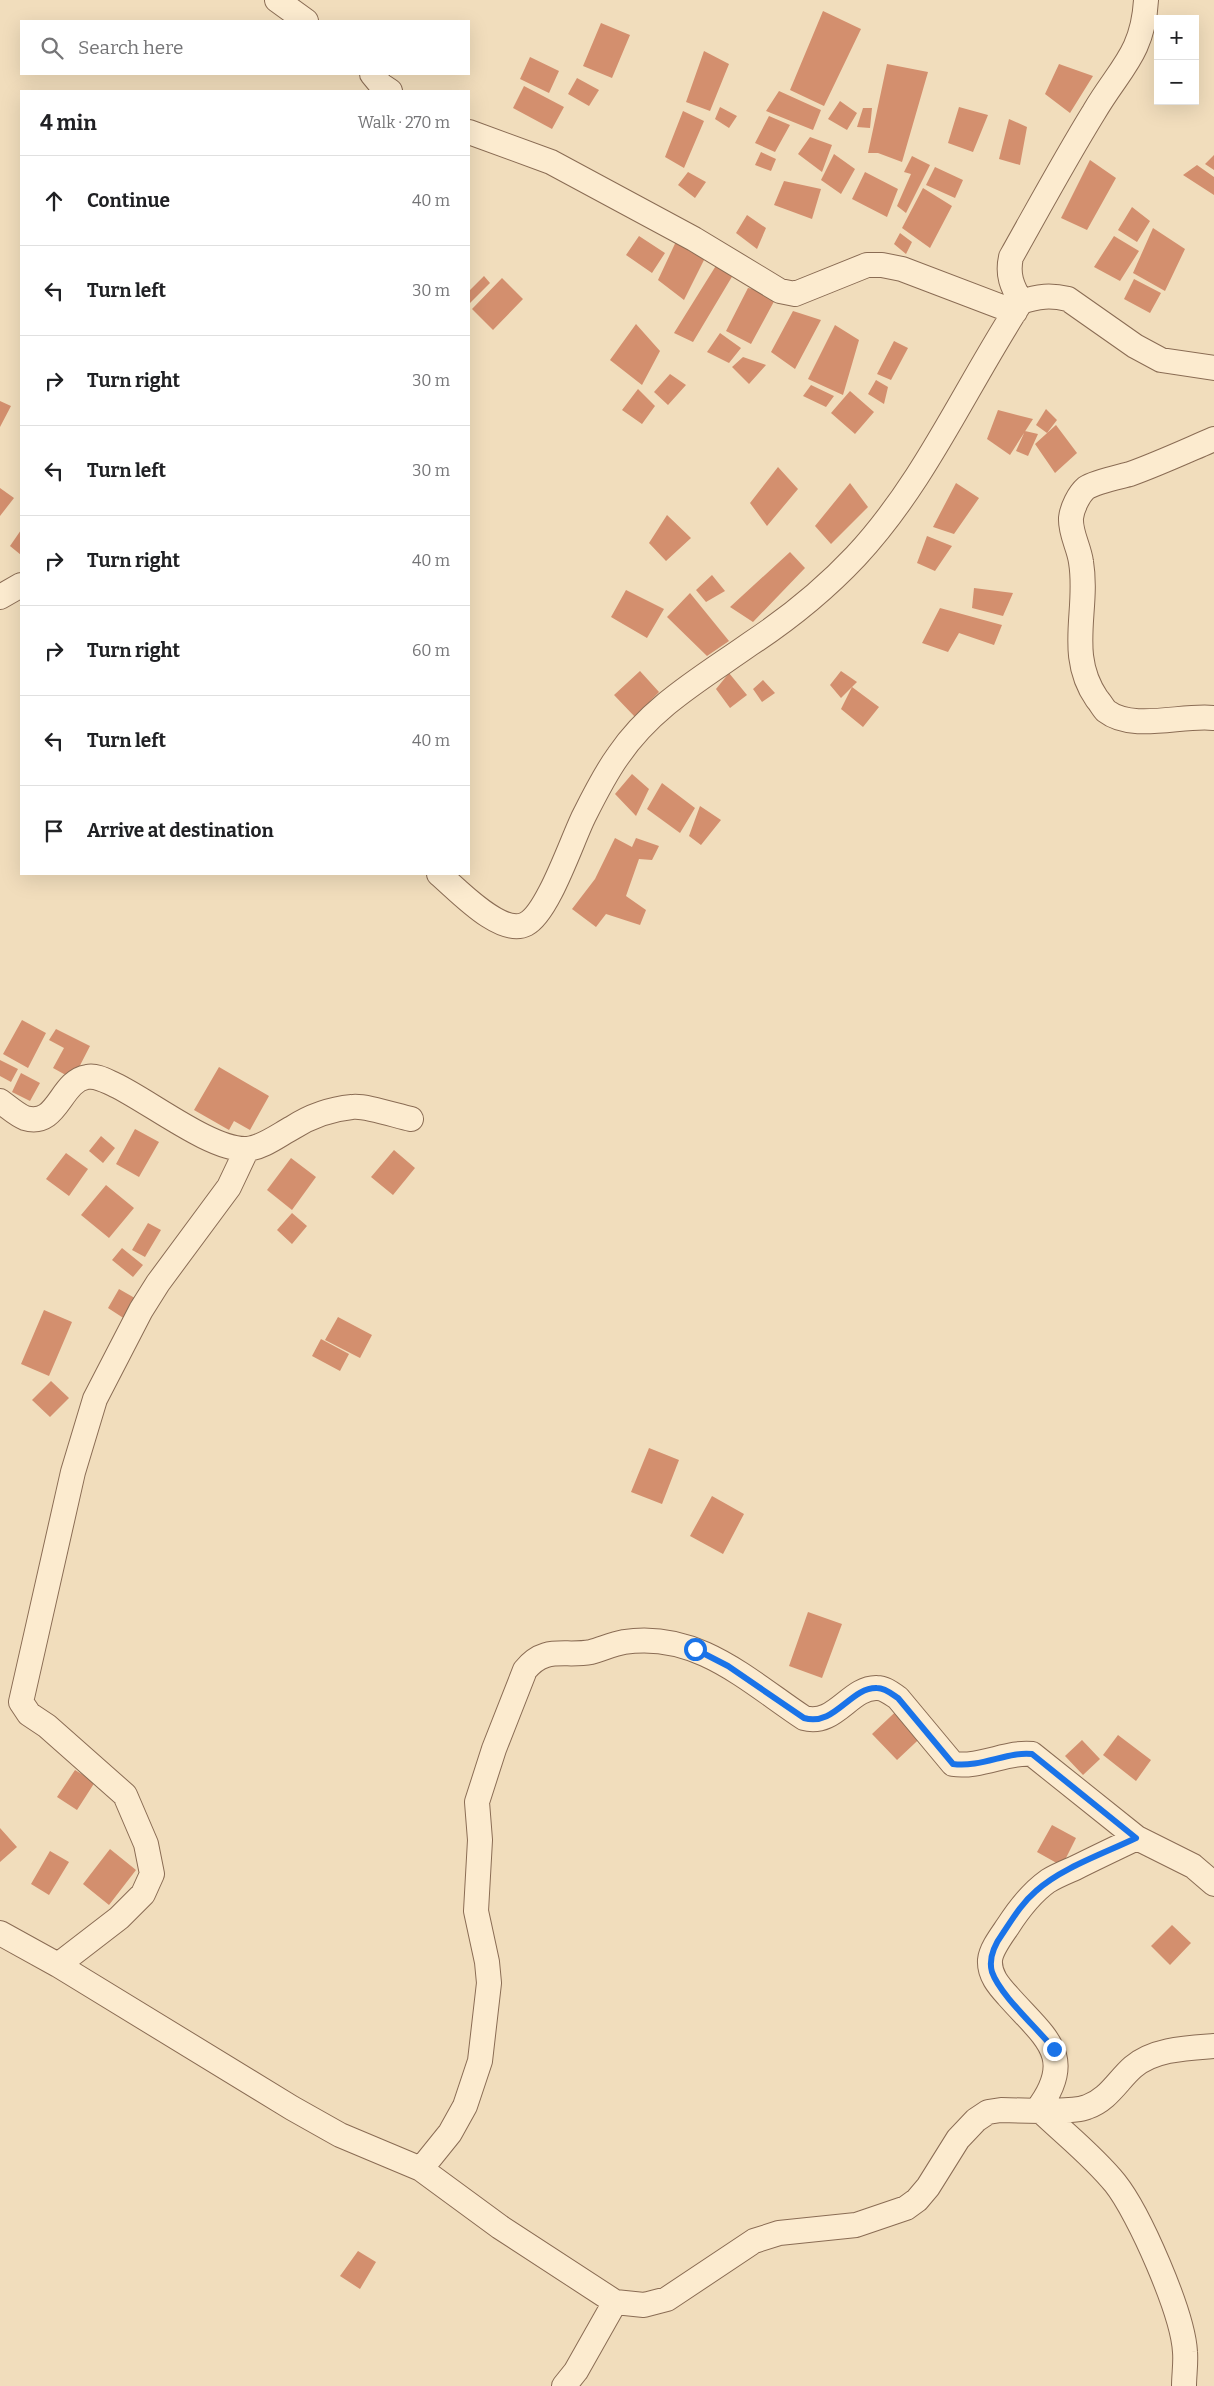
<!DOCTYPE html>
<html lang="en">
<head>
<meta charset="utf-8">
<style>
  body { margin:0; font-family:Bitter,serif; background:#f6f6f6; color:#202124 }
  .controls { position:absolute; right:15px; top:15px; display:grid; overflow:hidden; border-radius:0px; box-shadow:0 5px 20px #0002 }
  .controls button { width:45px; height:45px; display:grid; place-items:center; padding:0; border:0; border-bottom:1px solid #e0e0e0; background:#fff; color:#202124; font:25px sans-serif }
  .stop { position:absolute; width:15px; height:15px; margin:-11px; border:4px solid #1a73e8; border-radius:50%; background:#fff }
  .stop.end { background:#1a73e8; border-color:#fff; box-shadow:0 1px 5px #0008 }
  .list { margin:0; padding:0; list-style:none }
  h2 { display:flex; justify-content:space-between; align-items:center; height:65px; margin:0; padding:0 20px; font-size:21px }
  h2 small { font-size:16px; font-weight:400; color:#757577 }
  .list li { display:grid; grid-template-columns:32px 1fr auto; gap:15px; align-items:center; box-sizing:border-box; height:90px; padding:0 20px; border-top:1px solid #e0e0e0 }
  .list b { display:block; font-size:19px; white-space:nowrap }
  .list em { font-size:16px; font-style:normal; color:#757577 }
  .icon { flex:none; width:28px; height:28px; fill:none; stroke:currentColor; stroke-width:2; stroke-linecap:round; stroke-linejoin:round }
  .map { position:relative; flex:none; width:1214px; height:2386px; overflow:hidden }
  .search { position:absolute; background:#fff; box-shadow:0 5px 20px #0002; left:20px; top:20px; width:450px; height:55px; display:flex; align-items:center; gap:12px; box-sizing:border-box; padding:0 18px; border-radius:0px; color:#757577; font-size:19px }
  .panel { position:absolute; background:#fff; box-shadow:0 5px 20px #0002; left:20px; top:90px; width:450px; height:785px; border-radius:0px }
  .map>svg:first-child { display:block }
  .building { fill:#d38f6e }
  .lines { fill:none; stroke-linecap:round; stroke-linejoin:round }
  .minor-casing { stroke:#8a6c54; stroke-width:26 }
  .minor { stroke:#fcebcf; stroke-width:24 }
  .route { stroke:#1a73e8; stroke-width:6 }
</style>
</head>
<body>
<div class="map">
<svg width="1214" height="2386" viewBox="0 0 1214 2386">
  <rect width="100%" height="100%" fill="#f1ddbc"/>
  <path class="building" d="M823,11L861,29L824,106L790,90Z
    M601,23L630,35L612,78L583,66Z
    M704,51L729,64L710,111L686,102Z
    M530,57L559,71L549,93L520,79Z
    M887,64L928,72L902,162L878,153H868Z
    M1059,64L1093,76L1070,113L1045,94Z
    M577,78L599,90L589,106L568,94Z
    M524,86L564,107L552,129L513,108Z
    M779,91L821,110L813,130L766,111Z
    M840,101L857,113L847,130L828,119Z
    M720,107L737,116L729,128L715,119Z
    M959,107L988,115L973,152L948,143Z
    M863,108H872L870,128L857,127Z
    M683,111L704,121L684,168L665,157Z
    M769,116L790,125L775,152L755,143Z
    M1009,119L1027,127L1020,165L999,159Z
    M810,137L832,145L822,172L798,154Z
    M761,152L776,159L771,171L755,165Z
    M834,154L855,169L841,194L821,180Z
    M1214,155V170L1205,164Z
    M912,156L930,165L906,213L897,206L911,174L904,172Z
    M1090,160L1116,178L1087,230L1061,218Z
    M1197,165L1214,177V195L1183,175Z
    M935,167L963,180L955,198L926,185Z
    M688,172L706,182L695,198L678,185Z
    M865,172L898,189L887,217L852,199Z
    M784,181L821,189L812,219L774,205Z
    M923,188L952,206L930,248L902,228Z
    M1132,207L1150,221L1137,242L1118,230Z
    M747,215L766,228L757,249L736,233Z
    M1153,228L1185,249L1165,291L1133,273Z
    M680,233L707,254L684,300L658,280Z
    M900,233L912,242L906,254L894,244Z
    M639,236L665,253L652,273L626,255Z
    M1114,236L1139,251L1120,281L1094,267Z
    M717,264L733,275L693,342L674,333Z
    M484,276L490,283L469,304V291Z
    M502,278L523,299L493,330L472,309Z
    M1134,279L1161,293L1150,313L1124,299Z
    M748,288L778,294L751,344L726,331Z
    M793,311L821,320L795,369L771,352Z
    M636,324L660,351L642,385L610,360Z
    M835,325L859,340L843,395L808,379Z
    M720,333L741,348L729,363L707,352Z
    M894,341L908,348L891,380L877,374Z
    M743,357L766,365L749,384L732,367Z
    M670,374L686,385L668,405L654,392Z
    M876,380L888,387L884,404L868,394Z
    M811,385L834,396L826,407L803,396Z
    M638,389L655,406L642,424L622,410Z
    M850,391L874,412L855,434L831,413Z
    M0,401L11,406L0,427Z
    M1046,409L1057,420L1047,433L1036,425Z
    M998,410L1033,419L1010,455L987,439Z
    M1056,425L1077,453L1055,473L1035,444Z
    M1025,431L1038,434L1028,456L1016,451Z
    M778,467L798,489L767,526L750,503Z
    M850,483L868,507L831,544L815,526Z
    M956,483L979,498L954,534L933,527Z
    M0,488L14,498L0,516Z
    M667,515L691,538L666,561L649,543Z
    M21,530V555L10,546Z
    M927,536L952,546L935,571L917,563Z
    M790,552L805,568L753,622L730,607Z
    M712,575L725,591L706,602L696,590Z
    M974,588L1013,593L1003,616L972,608Z
    M626,590L664,609L647,638L611,617Z
    M690,593L729,641L707,656L667,617Z
    M940,608L1002,625L994,645L959,633L948,652L922,643Z
    M640,671L659,692L635,717L614,695Z
    M841,671L857,682L841,698L830,685Z
    M729,673L747,695L730,708L716,689Z
    M763,680L775,693L762,702L753,689Z
    M852,687L879,707L863,727L841,709Z
    M632,774L649,789L636,816L615,794Z
    M662,783L695,808L680,833L647,809Z
    M700,806L721,820L701,845L689,836Z
    M615,838L632,847L636,838L659,846L652,860L639,859L626,896L646,910L640,925L606,914L596,927L572,909L595,879Z
    M22,1020L46,1033L28,1068L3,1054Z
    M56,1029L90,1046L73,1079L53,1068L64,1048L49,1040Z
    M0,1060L18,1069L11,1082L0,1076Z
    M219,1067L269,1096L250,1130L234,1121L229,1130L194,1110Z
    M21,1073L40,1083L30,1101L12,1092Z
    M135,1129L159,1142L139,1177L116,1164Z
    M101,1136L115,1148L103,1163L89,1151Z
    M394,1150L415,1168L393,1195L371,1177Z
    M66,1153L88,1169L69,1196L46,1179Z
    M291,1158L316,1177L292,1210L267,1190Z
    M106,1185L134,1208L109,1238L81,1215Z
    M292,1213L307,1226L292,1244L277,1230Z
    M148,1223L161,1230L145,1257L132,1250Z
    M122,1248L143,1265L133,1277L112,1260Z
    M119,1289L140,1301L128,1321L108,1308Z
    M44,1310L72,1322L49,1376L21,1364Z
    M338,1317L372,1335L360,1358L325,1340Z
    M321,1339L349,1354L340,1371L312,1356Z
    M51,1381L69,1398L50,1417L32,1400Z
    M649,1448L679,1460L662,1504L631,1492Z
    M712,1496L744,1514L723,1554L690,1536Z
    M808,1612L842,1624L822,1678L789,1666Z
    M907,1701L932,1727L897,1760L872,1734Z
    M1118,1735L1151,1760L1136,1781L1103,1755Z
    M1082,1740L1100,1759L1083,1775L1065,1756Z
    M75,1770L95,1782L77,1810L57,1797Z
    M1052,1825L1076,1838L1062,1866L1037,1852Z
    M0,1828L17,1847L0,1862Z
    M110,1849L136,1870L109,1905L83,1884Z
    M50,1851L69,1862L49,1895L31,1884Z
    M1172,1925L1191,1943L1170,1965L1151,1946Z
    M358,2251L376,2262L360,2289L340,2276Z"/>
  <g class="lines">
    <g class="minor-casing">
      <path id="minor" d="M277,0L306,21
        M372,74L381,85L390,91
        M469,132L551,162L694,239L780,291L795,294L867,265H882L902,269L1015,312
        M1021,302C1012,286 1007,275 1011,257C1038,209 1065,159 1094,112C1119,69 1143,54 1146,0
        M1214,439C1186,451 1158,464 1130,474C1119,477 1095,482 1086,488C1079,494 1072,508 1071,518C1070,533 1079,547 1081,562C1089,610 1066,654 1097,699C1100,702 1103,708 1106,711C1133,732 1183,714 1214,718
        M0,597L21,585
        M439,874C458,890 501,937 526,924C548,913 572,840 584,816C594,796 605,774 618,756C652,706 702,678 750,644C788,619 825,589 856,556C925,482 966,386 1021,302C1038,296 1051,295 1068,299L1135,346L1161,360L1214,368
        M0,1101C7,1106 17,1115 25,1118C58,1128 60,1081 87,1077C97,1075 106,1081 115,1085C149,1101 212,1151 247,1149C262,1148 279,1135 292,1128C309,1117 331,1109 352,1107C364,1105 397,1116 411,1119
        M0,1933L58,1965L292,2108L340,2135L421,2169L500,2227L615,2302L644,2305L667,2299L754,2241L779,2233L856,2225L906,2208L917,2200L928,2187L958,2139L976,2120L988,2112L1001,2110L1041,2111C1066,2135 1093,2156 1115,2183C1139,2213 1183,2313 1185,2352C1186,2363 1184,2375 1184,2386
        M58,1965L119,1918L143,1894L152,1874L146,1844L125,1795L47,1726L29,1714L21,1702L73,1472L95,1399L141,1310L158,1283L229,1187L247,1149
        M1037,2110C1078,2056 1044,2037 1008,1996C999,1986 989,1975 990,1960C991,1949 1002,1935 1008,1926C1019,1909 1031,1893 1048,1881C1056,1876 1066,1872 1075,1868C1095,1858 1116,1848 1137,1838
        M1041,2111C1055,2110 1074,2112 1087,2107C1108,2100 1118,2080 1133,2067C1154,2049 1187,2048 1214,2046
        M421,2169L450,2133L465,2106L480,2061L489,1983L487,1962L476,1911L480,1840L477,1802L494,1749L525,1670C545,1645 564,1657 591,1652C602,1649 613,1644 624,1642C697,1631 747,1680 804,1718C835,1727 850,1687 877,1688C885,1688 892,1694 898,1698L953,1764C980,1768 1009,1751 1032,1754L1137,1838L1193,1866L1214,1884
        M564,2386L576,2371L615,2302"/>
    </g>
    <use href="#minor" class="minor"/>
  </g>
  <g class="lines">
    <path class="route" d="M695,1649L728,1666L804,1718C835,1727 850,1687 877,1688C885,1688 892,1694 898,1698L953,1764C980,1768 1009,1751 1032,1754L1136,1838C1105,1853 1061,1868 1036,1891C1022,1903 1013,1918 1003,1933C995,1944 988,1958 992,1972C1000,1995 1037,2028 1054,2049"/>
  </g>
</svg>
<div class="controls">
<button>+</button>
<button>−</button>
</div>
<div class="stop" style="left:695px;top:1649px"></div>
<div class="stop end" style="left:1054px;top:2049px"></div>
<div class="search"><svg class="icon" aria-label="search" viewBox="0 0 24 24"><circle cx="10" cy="10" r="6"/><path d="M15 15l6 6"/></svg>Search here</div>
<section class="panel">
<h2>4 min<small>Walk · 270 m</small></h2>
<ul class="list">
<li><svg class="icon" aria-label="ahead" viewBox="0 0 24 24"><path d="M12 20V5M6 11l6-6 6 6"/></svg><div><b>Continue</b></div><em>40 m</em></li>
<li><svg class="icon" aria-label="left" viewBox="0 0 24 24"><path d="M17 20v-9H6M10 6l-5 5 5 5"/></svg><div><b>Turn left</b></div><em>30 m</em></li>
<li><svg class="icon" aria-label="right" viewBox="0 0 24 24"><path d="M7 20v-9h11M14 6l5 5-5 5"/></svg><div><b>Turn right</b></div><em>30 m</em></li>
<li><svg class="icon" aria-label="left" viewBox="0 0 24 24"><path d="M17 20v-9H6M10 6l-5 5 5 5"/></svg><div><b>Turn left</b></div><em>30 m</em></li>
<li><svg class="icon" aria-label="right" viewBox="0 0 24 24"><path d="M7 20v-9h11M14 6l5 5-5 5"/></svg><div><b>Turn right</b></div><em>40 m</em></li>
<li><svg class="icon" aria-label="right" viewBox="0 0 24 24"><path d="M7 20v-9h11M14 6l5 5-5 5"/></svg><div><b>Turn right</b></div><em>60 m</em></li>
<li><svg class="icon" aria-label="left" viewBox="0 0 24 24"><path d="M17 20v-9H6M10 6l-5 5 5 5"/></svg><div><b>Turn left</b></div><em>40 m</em></li>
<li><svg class="icon" aria-label="arrive" viewBox="0 0 24 24"><path d="M6 21V4h12l-3 4 3 4H6"/></svg><div><b>Arrive at destination</b></div></li>
</ul>
</section>
</div>
</body>
</html>
